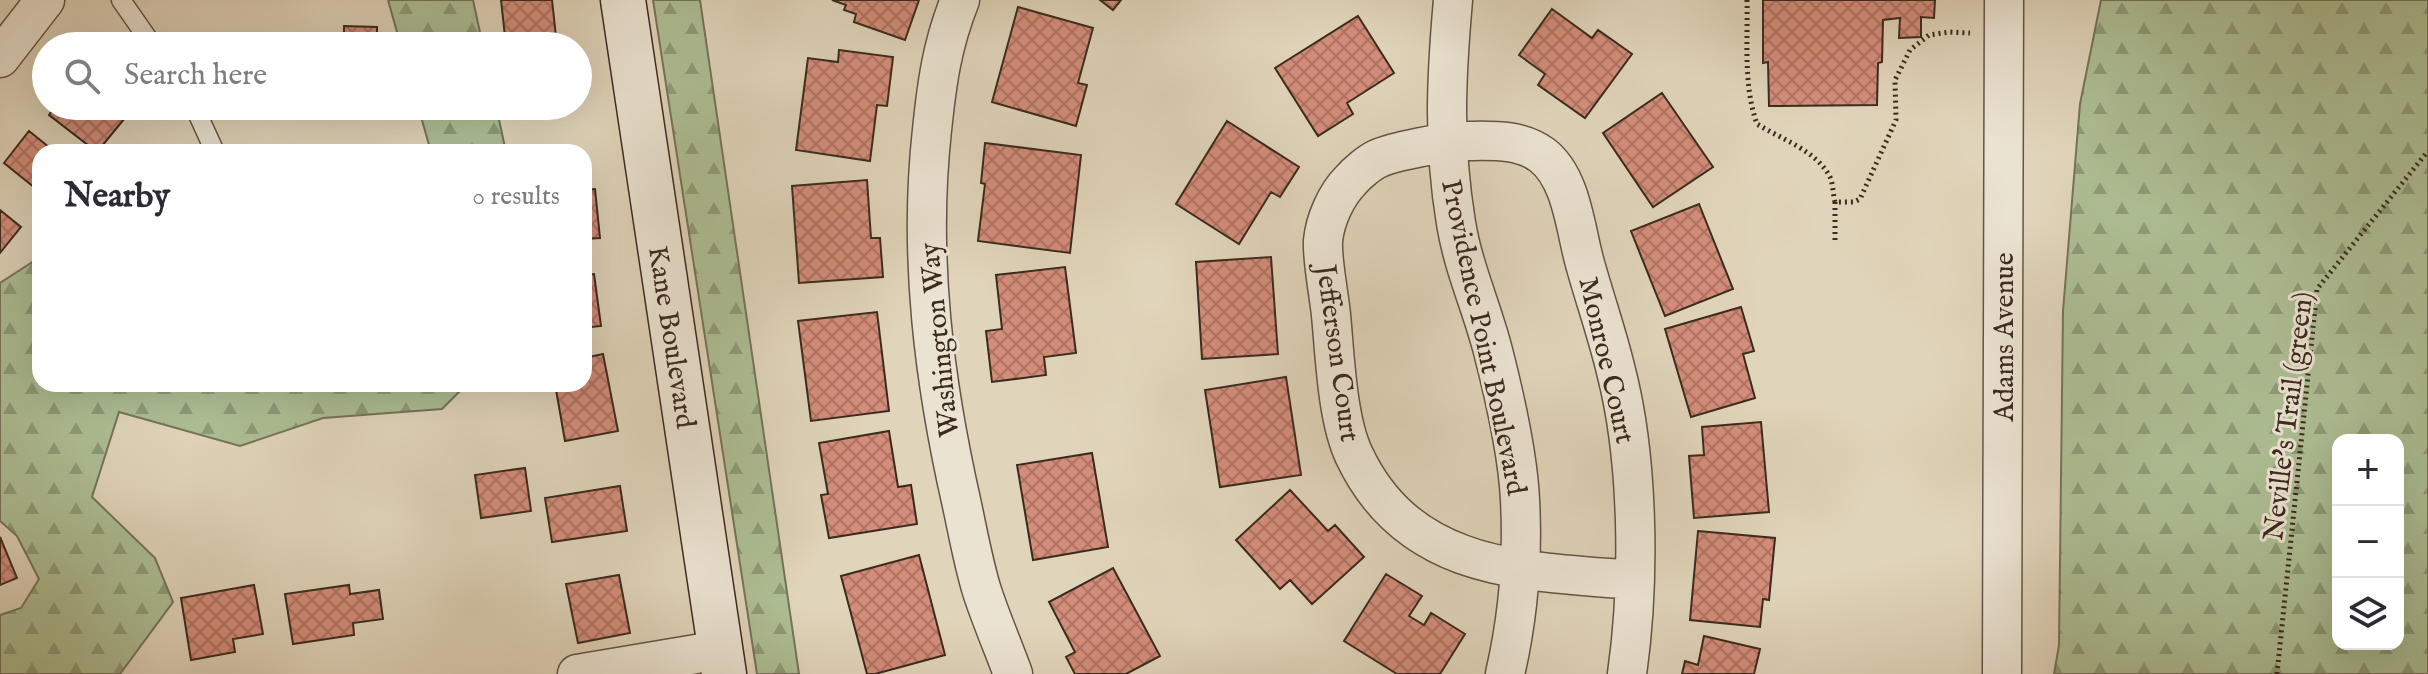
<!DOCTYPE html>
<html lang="en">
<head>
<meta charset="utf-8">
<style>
  body { margin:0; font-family:"IM FELL English",serif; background:#f2f2f3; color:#2b2b33 }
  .controls { position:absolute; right:24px; bottom:24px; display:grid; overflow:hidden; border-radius:16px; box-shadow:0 8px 32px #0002 }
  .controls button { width:72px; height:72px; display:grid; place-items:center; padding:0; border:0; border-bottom:2px solid #e1e1e2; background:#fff; color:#2b2b33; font:40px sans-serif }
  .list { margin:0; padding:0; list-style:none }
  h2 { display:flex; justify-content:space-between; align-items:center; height:104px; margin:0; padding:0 32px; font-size:34px }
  h2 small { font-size:26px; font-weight:400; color:#7c7c81 }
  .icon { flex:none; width:44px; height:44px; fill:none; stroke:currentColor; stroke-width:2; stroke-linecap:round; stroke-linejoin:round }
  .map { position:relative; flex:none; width:2428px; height:674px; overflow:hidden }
  .search { position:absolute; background:#fff; box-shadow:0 8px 32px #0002; left:32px; top:32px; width:560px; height:88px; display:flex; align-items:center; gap:20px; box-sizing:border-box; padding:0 28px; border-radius:44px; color:#7c7c81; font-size:30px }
  .panel { position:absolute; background:#fff; box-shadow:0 8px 32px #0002; left:32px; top:144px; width:560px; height:248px; border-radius:24px }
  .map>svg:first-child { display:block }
  .forest { fill:url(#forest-firs); stroke:#74745a; stroke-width:2; fill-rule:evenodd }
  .building { fill:url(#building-cross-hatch); stroke:#3b2a1f; stroke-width:2 }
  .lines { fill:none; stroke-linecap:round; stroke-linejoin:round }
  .lane-casing { stroke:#645446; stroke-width:21 }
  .street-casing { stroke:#645446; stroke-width:41 }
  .secondary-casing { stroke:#3b2a1f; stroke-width:47 }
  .path { stroke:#3b2a1f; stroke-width:5; stroke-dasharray:2 4; stroke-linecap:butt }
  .lane { stroke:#ebe3d2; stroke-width:18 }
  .street { stroke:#ebe3d2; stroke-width:38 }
  .secondary { stroke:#ebe3d2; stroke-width:44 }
  .labels { text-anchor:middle; stroke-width:6; stroke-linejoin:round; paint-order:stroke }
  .street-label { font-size:28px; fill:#3b2a1f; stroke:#ebe3d2 }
</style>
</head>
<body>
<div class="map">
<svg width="2428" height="674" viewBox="0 0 2428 674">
  <defs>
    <pattern id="forest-firs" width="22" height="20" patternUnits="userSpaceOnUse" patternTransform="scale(2)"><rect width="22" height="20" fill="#adbe94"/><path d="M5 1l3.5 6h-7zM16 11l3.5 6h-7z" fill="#8e9b78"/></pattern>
    <pattern id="building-cross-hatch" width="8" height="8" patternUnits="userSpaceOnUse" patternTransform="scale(2)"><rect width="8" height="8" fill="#d48d79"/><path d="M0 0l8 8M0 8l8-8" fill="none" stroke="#ad7363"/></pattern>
  </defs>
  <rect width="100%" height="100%" fill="#e0d4ba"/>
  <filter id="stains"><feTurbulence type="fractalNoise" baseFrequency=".0025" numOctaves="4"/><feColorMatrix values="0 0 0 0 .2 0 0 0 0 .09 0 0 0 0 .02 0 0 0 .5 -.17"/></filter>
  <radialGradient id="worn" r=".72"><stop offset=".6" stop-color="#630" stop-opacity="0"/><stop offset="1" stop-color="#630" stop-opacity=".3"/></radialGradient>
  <path class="forest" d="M388,0H473L483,46H401Z
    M653,0H700L799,674H757Z
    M2101,0H2428V674H2054L2059,645L2063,311L2080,104ZM2338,440H2398V644H2338Z
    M418,106H496L506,152H431Z
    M40,257V384H467L442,409L323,418L240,446L119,412L92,497L155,558L173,602L120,674H0V615L21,608L39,579L17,536L0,521V283Z"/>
  <path class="building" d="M501,0H552L557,46H506Z
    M832,0H919L905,40L854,22L856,14L844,10L846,5Z
    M1100,0H1121L1113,10Z
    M1763,0H1935L1934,18L1921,17V37L1899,38L1900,18L1883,20L1882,62L1878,63L1877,105L1769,106L1768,62L1763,63Z
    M1018,7L1093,28L1078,83L1087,85L1076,126L992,102Z
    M1552,9L1592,38L1598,30L1632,54L1585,118L1538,85L1545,74L1519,55Z
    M1358,16L1394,73L1347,103L1353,114L1318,136L1275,68Z
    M344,26L377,27V46H344Z
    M839,50L893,57L887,106L877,105L870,161L796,150L808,58L838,62Z
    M1662,93L1713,167L1653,207L1603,133Z
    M55,106H109L125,118L97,152L49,115Z
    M1227,121L1299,167L1280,197L1271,192L1239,244L1176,204Z
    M29,131L55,152H40V192L4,163Z
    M985,143L1081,155L1070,253L978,241L985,184L981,183Z
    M867,180L871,238H880L883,277L799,283L792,186Z
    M595,189L600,238L584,239V190Z
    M1699,204L1733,289L1665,316L1631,231Z
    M0,210L21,227L0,253Z
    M1271,257L1278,354L1202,359L1196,262Z
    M1065,267L1076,353L1044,357L1046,375L992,382L986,331L1002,329L996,275Z
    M594,274L601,326L584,328V275Z
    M1741,307L1754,351L1743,354L1755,398L1691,417L1665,329Z
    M877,312L889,411L811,421L798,321Z
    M603,354L618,431L565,441L555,384H584V358Z
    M1286,377L1301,475L1220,487L1205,390Z
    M1761,422L1769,512L1694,518L1689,456L1704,455L1702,427Z
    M889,431L898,487L911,485L917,524L829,538L821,495L828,494L819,443Z
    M1092,453L1108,547L1033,560L1017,465Z
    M525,468L531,511L481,518L475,475Z
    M620,486L627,531L552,542L545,498Z
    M1290,490L1328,531L1335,525L1364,557L1312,604L1290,580L1280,589L1236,540Z
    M1698,531L1775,538L1769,600L1763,599L1760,627L1690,620Z
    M0,537L17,578L0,585Z
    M919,555L945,655L875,674H867L841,576Z
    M1113,568L1160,656L1126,674H1075L1066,657L1075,652L1049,602Z
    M1386,574L1422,596L1409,616L1424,625L1431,613L1465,634L1440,674H1397L1344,641Z
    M619,575L630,633L578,643L566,584Z
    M254,585L263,634L233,639L235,652L191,660L181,598Z
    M349,585L350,594L379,590L383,619L353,623L354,635L293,644L285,594Z
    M1704,636L1760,649L1754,674H1682L1685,661L1698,665Z"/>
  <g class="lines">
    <g class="lane-casing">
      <path id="lane" d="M121,0L153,46
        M194,106L215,152"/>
    </g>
    <g class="street-casing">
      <path id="street" d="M960,0C942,45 937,82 932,130C918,257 934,382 962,505C968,533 973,561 981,588C990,617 1003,646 1013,674
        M1453,0C1446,79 1443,144 1456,223C1463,267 1482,308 1493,351C1504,394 1518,456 1520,500C1523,557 1518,618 1505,674
        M0,58L45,0
        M577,674L720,650
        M1627,674C1640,583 1639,460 1616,371C1607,333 1594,297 1584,260C1575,226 1571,177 1542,155C1519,138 1490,141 1463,141C1445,142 1394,151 1377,159C1369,163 1357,173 1351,180C1336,195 1325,220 1323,241C1322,261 1329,294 1331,315C1335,356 1337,419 1354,455C1409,572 1523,571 1634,580
        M2002,674L2004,0"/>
    </g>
    <g class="secondary-casing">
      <path id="secondary" d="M623,0L724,674"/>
    </g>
    <path class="path" d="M1747,0C1748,41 1743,85 1757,124C1781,139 1817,151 1830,177C1833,184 1833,194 1835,202H1854L1860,199L1896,120L1895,80L1910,50L1929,35L1949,32L1970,33
      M1835,202V242
      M2277,674L2317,289L2428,151"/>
    <use href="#lane" class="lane"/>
    <use href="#street" class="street"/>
    <use href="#secondary" class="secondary"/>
  </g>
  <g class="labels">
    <g class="street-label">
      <text transform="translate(673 337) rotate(81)" y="10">Kane Boulevard</text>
      <text transform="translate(1485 337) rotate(78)" y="10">Providence Point Boulevard</text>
      <text transform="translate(2003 337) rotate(-90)" y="10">Adams Avenue</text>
      <text transform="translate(938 340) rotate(-96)" y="10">Washington Way</text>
      <text transform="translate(1339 353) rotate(82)" y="10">Jefferson Court</text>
      <text transform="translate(1608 360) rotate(77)" y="10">Monroe Court</text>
      <text transform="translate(2287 416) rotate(-83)" y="10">Neville's Trail (green)</text>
    </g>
  </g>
  <rect width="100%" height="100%" filter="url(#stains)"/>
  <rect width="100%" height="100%" fill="url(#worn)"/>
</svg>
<div class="controls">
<button>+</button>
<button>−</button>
<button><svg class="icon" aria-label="layers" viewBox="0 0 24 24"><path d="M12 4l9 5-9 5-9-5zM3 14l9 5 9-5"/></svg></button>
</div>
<div class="search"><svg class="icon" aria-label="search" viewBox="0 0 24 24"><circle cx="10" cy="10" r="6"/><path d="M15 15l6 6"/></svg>Search here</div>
<section class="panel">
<h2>Nearby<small>0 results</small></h2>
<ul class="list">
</ul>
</section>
</div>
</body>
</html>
